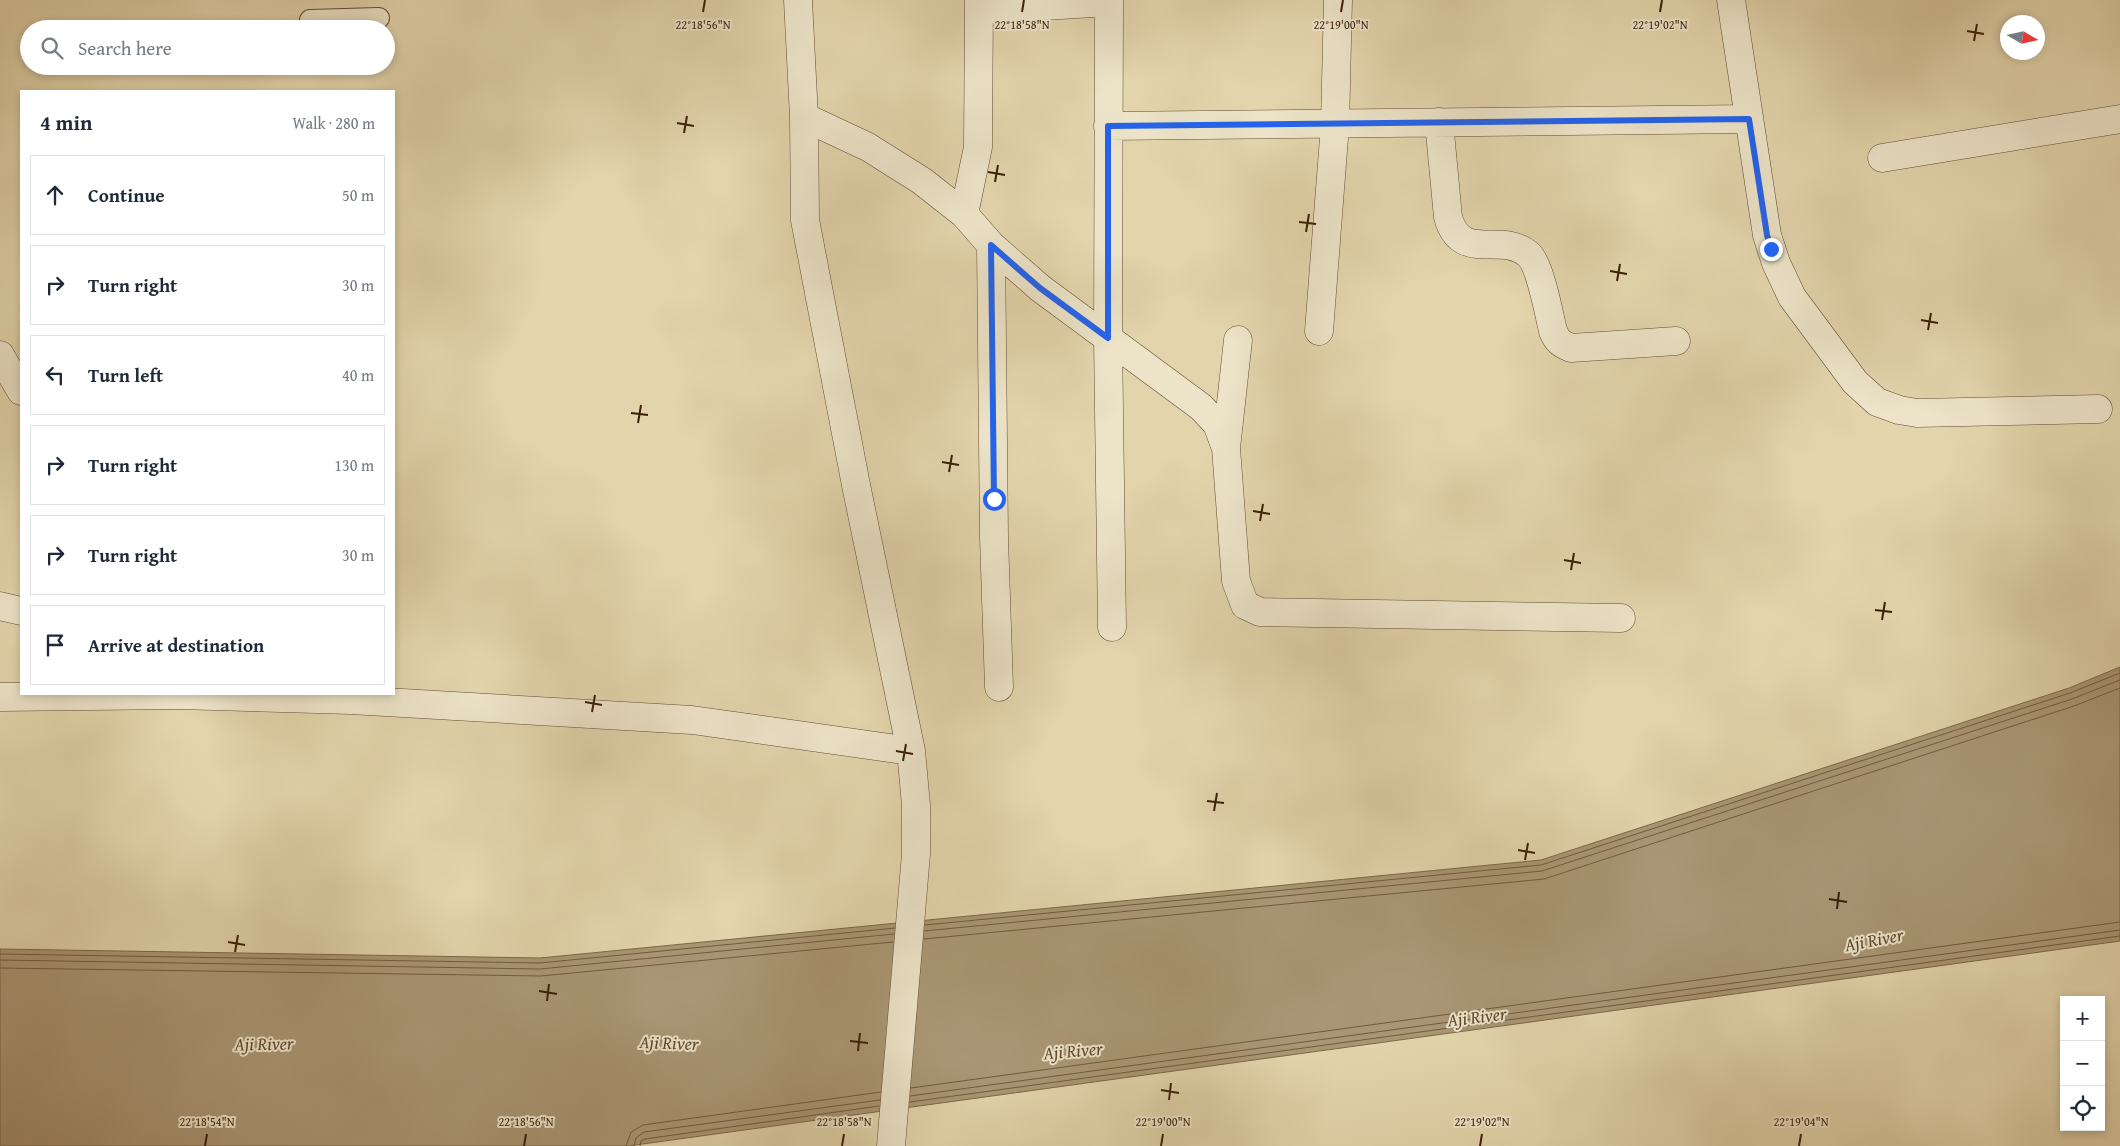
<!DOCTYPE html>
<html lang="en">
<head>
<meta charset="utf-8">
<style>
  body { margin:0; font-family:"Gentium Book Plus",serif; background:#f6f6f7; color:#1f2937 }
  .controls { position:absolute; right:15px; bottom:15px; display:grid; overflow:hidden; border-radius:0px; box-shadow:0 2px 8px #0003 }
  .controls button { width:45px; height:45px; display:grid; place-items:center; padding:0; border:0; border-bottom:1px solid #e0e1e3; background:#fff; color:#1f2937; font:25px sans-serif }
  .compass { position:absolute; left:2000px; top:15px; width:45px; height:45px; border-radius:50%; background:#fff; box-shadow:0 2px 8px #0003; rotate:99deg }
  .stop { position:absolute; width:15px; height:15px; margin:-11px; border:4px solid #2563eb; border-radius:50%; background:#fff }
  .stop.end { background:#2563eb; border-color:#fff; box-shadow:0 1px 5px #0008 }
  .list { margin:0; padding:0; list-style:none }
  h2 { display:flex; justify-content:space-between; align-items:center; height:65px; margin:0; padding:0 20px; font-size:21px }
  h2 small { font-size:16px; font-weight:400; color:#747a83 }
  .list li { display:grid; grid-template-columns:32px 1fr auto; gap:15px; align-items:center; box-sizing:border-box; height:80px; margin:0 10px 10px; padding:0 10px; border:1px solid #e0e1e3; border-radius:0px }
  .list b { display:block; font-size:19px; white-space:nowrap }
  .list em { font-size:16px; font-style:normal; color:#747a83 }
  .icon { flex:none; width:28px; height:28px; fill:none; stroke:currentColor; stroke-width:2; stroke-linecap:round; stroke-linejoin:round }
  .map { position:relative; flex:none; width:2120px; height:1146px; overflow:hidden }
  .search { position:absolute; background:#fff; box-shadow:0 2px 8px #0003; left:20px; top:20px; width:375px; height:55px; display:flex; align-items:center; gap:12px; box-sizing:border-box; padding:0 18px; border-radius:28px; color:#747a83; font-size:19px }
  .panel { position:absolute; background:#fff; box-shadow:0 2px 8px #0003; left:20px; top:90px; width:375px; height:605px; border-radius:0px }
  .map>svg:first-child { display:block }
  .water { fill:#a99674; stroke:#7d6649 }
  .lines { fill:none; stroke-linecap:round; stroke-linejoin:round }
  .shore { stroke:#725a3e; stroke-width:1 }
  .lane-casing { stroke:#644c32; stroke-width:22 }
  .street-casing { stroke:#644c32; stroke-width:29 }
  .lane { stroke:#ece3c8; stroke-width:20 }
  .street { stroke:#ece3c8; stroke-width:28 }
  .route { stroke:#2563eb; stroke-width:6 }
  .ticks { fill:none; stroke:#3a1f09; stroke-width:2 }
  .labels { text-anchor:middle; stroke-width:4; stroke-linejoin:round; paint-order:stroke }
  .water-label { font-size:18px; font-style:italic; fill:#61492e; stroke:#ece3c8 }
  .ticks-label { font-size:12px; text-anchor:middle; fill:#3a1f09; stroke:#ece3c8; stroke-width:4; stroke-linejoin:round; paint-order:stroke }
</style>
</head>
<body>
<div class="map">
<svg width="2120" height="1146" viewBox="0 0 2120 1146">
  <rect width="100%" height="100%" fill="#e2d4ab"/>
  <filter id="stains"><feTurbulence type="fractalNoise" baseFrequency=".004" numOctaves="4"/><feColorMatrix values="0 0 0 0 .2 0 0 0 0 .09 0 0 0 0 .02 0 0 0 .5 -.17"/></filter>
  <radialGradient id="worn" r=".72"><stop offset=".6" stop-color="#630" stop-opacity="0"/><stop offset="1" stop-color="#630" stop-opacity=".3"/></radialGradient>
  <path class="water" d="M2120,667V941L628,1146H0V949L540,958L1541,860L2069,688Z"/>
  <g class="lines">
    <path class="shore" d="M925,925L1541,865L2070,693L2120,673
      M924,931L1542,871L2072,699L2120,680
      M924,939L1544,879L2074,706L2120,688
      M0,954L540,963L895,928
      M0,960L540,969L894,934
      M0,968L541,976L893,942
      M911,1088L2120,922
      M910,1096L2120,930
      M910,1102L2120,936
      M626,1146L631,1132L643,1125L881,1092
      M634,1146L636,1138L644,1132L880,1100
      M640,1146L641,1141L645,1139L879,1106"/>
    <g class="lane-casing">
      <path id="lane" d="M310,20L379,18"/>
    </g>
    <g class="street-casing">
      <path id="street" d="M798,0L804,117L805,220L856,485L911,751L916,805V854L891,1146
        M1109,0L1108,338L1112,627
        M1731,0L1767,235L1776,263L1792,297L1855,382L1877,402L1899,410L1917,413L2098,409
        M979,10L1109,2
        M804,117L868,147L922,181L964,214L991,245L1040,288L1201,407L1217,424L1226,448L1236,581L1245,605L1260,612L1621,618
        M1439,122L1448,217C1461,264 1501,231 1528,254C1540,264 1549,314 1553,331C1557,341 1561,344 1571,348L1676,341
        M1108,126L1749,119
        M1882,158L2120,119
        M964,214L978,147L979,0
        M991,245L994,538L999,687
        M1319,331L1335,125L1338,0
        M0,355L21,391
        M1226,448L1238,340
        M0,606L21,611
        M0,697L179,695L351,700L692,720L911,751"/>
    </g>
    <use href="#lane" class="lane"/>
    <use href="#street" class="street"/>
  </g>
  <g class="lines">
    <path class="route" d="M994,499L991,245L1040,288L1108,338V126L1749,119L1767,235L1771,249"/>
  </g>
  <path class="ticks" d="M703,12L705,0M1022,12L1024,0M1341,12L1343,0M1660,12L1662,0M1967,31L1984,34M1974,41L1977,24M677,123L694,126M684,133L687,116M988,172L1005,175M995,182L998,165M1299,222L1316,224M1306,232L1309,214M1610,271L1627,274M1617,281L1620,264M1921,320L1938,323M1928,330L1931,313M631,413L648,415M638,423L641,405M942,462L959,465M949,472L952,455M1253,511L1270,514M1260,521L1263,504M1564,560L1581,563M1571,570L1574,553M1875,610L1892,612M1882,620L1885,602M585,702L602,705M592,712L595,695M896,751L913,754M903,761L906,744M1207,801L1224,803M1214,811L1217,793M1518,850L1535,853M1525,860L1528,843M1829,899L1847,902M1837,909L1839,892M228,942L245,945M235,952L238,935M539,991L557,994M547,1001L549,984M850,1041L868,1043M858,1051L860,1033M1161,1090L1179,1093M1169,1100L1171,1083M205,1146L207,1134M524,1146L526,1134M842,1146L844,1134M1161,1146L1163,1134M1480,1146L1482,1134M1799,1146L1801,1134"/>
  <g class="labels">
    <g class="water-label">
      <text transform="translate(1874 940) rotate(-11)" y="6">Aji River</text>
      <text transform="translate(1477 1017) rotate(-7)" y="6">Aji River</text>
      <text transform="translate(669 1043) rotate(2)" y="6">Aji River</text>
      <text transform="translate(264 1044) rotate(-1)" y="6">Aji River</text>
      <text transform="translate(1073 1051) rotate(-5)" y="6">Aji River</text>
    </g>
  </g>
  <g class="ticks-label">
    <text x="703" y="29">22°18'56"N</text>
    <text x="1022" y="29">22°18'58"N</text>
    <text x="1341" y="29">22°19'00"N</text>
    <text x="1660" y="29">22°19'02"N</text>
    <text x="207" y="1126">22°18'54"N</text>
    <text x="526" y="1126">22°18'56"N</text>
    <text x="844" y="1126">22°18'58"N</text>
    <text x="1163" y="1126">22°19'00"N</text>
    <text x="1482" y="1126">22°19'02"N</text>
    <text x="1801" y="1126">22°19'04"N</text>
  </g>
  <rect width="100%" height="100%" filter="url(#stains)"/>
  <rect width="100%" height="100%" fill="url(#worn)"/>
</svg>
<div class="controls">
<button>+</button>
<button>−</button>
<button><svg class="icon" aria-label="locate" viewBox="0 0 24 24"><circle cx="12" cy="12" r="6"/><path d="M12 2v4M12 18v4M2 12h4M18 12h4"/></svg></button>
</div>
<svg class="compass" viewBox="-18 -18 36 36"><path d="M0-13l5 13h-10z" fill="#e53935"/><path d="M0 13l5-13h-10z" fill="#747a83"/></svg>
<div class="stop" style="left:994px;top:499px"></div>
<div class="stop end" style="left:1771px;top:249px"></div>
<div class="search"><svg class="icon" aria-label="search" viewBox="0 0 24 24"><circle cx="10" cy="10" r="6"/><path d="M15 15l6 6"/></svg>Search here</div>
<section class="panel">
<h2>4 min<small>Walk · 280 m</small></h2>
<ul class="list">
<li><svg class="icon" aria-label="ahead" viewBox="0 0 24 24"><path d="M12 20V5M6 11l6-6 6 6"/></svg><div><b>Continue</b></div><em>50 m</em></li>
<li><svg class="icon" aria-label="right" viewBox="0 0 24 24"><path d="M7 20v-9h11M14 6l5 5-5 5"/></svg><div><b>Turn right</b></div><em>30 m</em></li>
<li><svg class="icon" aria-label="left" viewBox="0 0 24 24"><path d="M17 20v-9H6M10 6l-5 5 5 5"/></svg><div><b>Turn left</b></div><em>40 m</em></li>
<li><svg class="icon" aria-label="right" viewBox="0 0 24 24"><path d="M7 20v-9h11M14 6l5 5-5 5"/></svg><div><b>Turn right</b></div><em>130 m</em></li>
<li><svg class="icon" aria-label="right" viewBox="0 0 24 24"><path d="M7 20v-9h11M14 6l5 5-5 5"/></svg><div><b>Turn right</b></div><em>30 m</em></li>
<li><svg class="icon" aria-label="arrive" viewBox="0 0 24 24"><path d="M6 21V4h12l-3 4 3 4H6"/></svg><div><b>Arrive at destination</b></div></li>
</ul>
</section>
</div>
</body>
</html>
